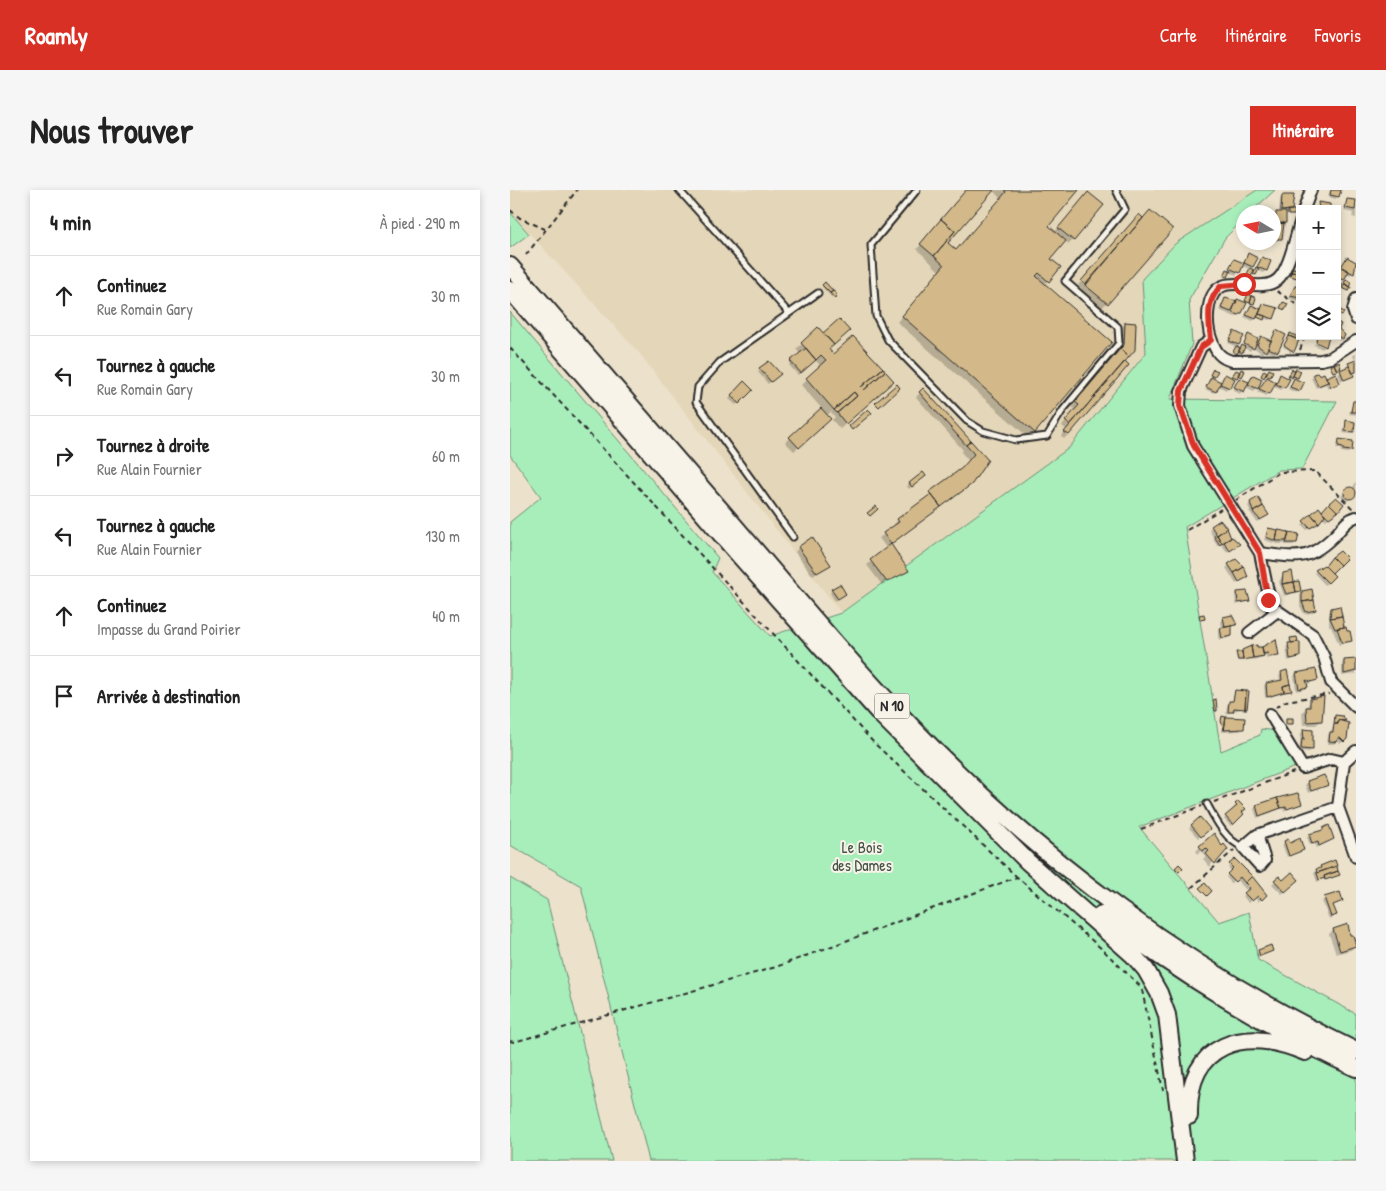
<!DOCTYPE html>
<html lang="fr">
<head>
<meta charset="utf-8">
<style>
  body { margin:0; font-family:"Patrick Hand",sans-serif; background:#f6f6f6; color:#222 }
  .controls { position:absolute; right:15px; top:15px; display:grid; overflow:hidden; border-radius:0px; box-shadow:0 2px 8px #0003 }
  .controls button { width:45px; height:45px; display:grid; place-items:center; padding:0; border:0; border-bottom:1px solid #e0e0e0; background:#fff; color:#222; font:25px sans-serif }
  .compass { position:absolute; left:726px; top:15px; width:45px; height:45px; border-radius:50%; background:#fff; box-shadow:0 2px 8px #0003; rotate:280deg }
  .stop { position:absolute; width:15px; height:15px; margin:-11px; border:4px solid #d93025; border-radius:50%; background:#fff }
  .stop.end { background:#d93025; border-color:#fff; box-shadow:0 1px 5px #0008 }
  .list { margin:0; padding:0; list-style:none }
  h2 { display:flex; justify-content:space-between; align-items:center; height:65px; margin:0; padding:0 20px; font-size:21px }
  h2 small { font-size:16px; font-weight:400; color:#767676 }
  .list li { display:grid; grid-template-columns:32px 1fr auto; gap:15px; align-items:center; box-sizing:border-box; height:80px; padding:0 20px; border-top:1px solid #e0e0e0 }
  .list b { display:block; font-size:19px; white-space:nowrap }
  .list p { margin:0; font-size:16px; white-space:nowrap; color:#767676 }
  .list em { font-size:16px; font-style:normal; color:#767676 }
  .icon { flex:none; width:28px; height:28px; fill:none; stroke:currentColor; stroke-width:2; stroke-linecap:round; stroke-linejoin:round }
  .map { position:relative; flex:none; width:846px; height:971px; overflow:hidden; border-radius:0px }
  header { display:flex; align-items:center; gap:30px; box-sizing:border-box; height:70px; padding:0 25px; background:#d93025; color:#fff }
  header strong { font-size:24px }
  nav { display:flex; gap:28px; margin-inline-start:auto; font-size:18px }
  .intro { display:flex; align-items:center; justify-content:space-between; box-sizing:border-box; height:120px; padding:0 30px }
  h1 { margin:0; font-size:35px }
  .button { padding:12px 22px; border-radius:0px; background:#d93025; color:#fff; font-size:18px; font-weight:700 }
  main { display:flex; gap:30px; padding:0 30px }
  aside { flex:1; background:#fff; border-radius:0px; box-shadow:0 2px 8px #0003 }
  .map>svg:first-child { display:block }
  .built { fill:#e4d6b8 }
  .green { fill:#a8eebb; stroke:#6a8c73 }
  .shadow { fill:#0003; fill-rule:evenodd }
  .building { fill:#d3b989; stroke:#2b2b2b }
  .lines { fill:none; stroke-linecap:round; stroke-linejoin:round }
  .service-casing { stroke:#2b2b2b; stroke-width:9 }
  .minor-casing { stroke:#2b2b2b; stroke-width:14 }
  .trunk-casing { stroke:#2b2b2b; stroke-width:20 }
  .path { stroke:#2b2b2b; stroke-width:2; stroke-dasharray:5 4; stroke-linecap:butt }
  .service { stroke:#f7f3e8; stroke-width:5 }
  .minor { stroke:#f7f3e8; stroke-width:10 }
  .trunk { stroke:#f7f3e8; stroke-width:16 }
  .route { stroke:#d93025; stroke-width:6 }
  .labels { text-anchor:middle; stroke-width:4; stroke-linejoin:round; paint-order:stroke }
  .shield { fill:#f7f3e8; stroke:#686764; stroke-width:1 }
  .shield-label { font-size:15px; font-weight:bold; fill:#2b2b2b }
  .park-label { font-size:16px; fill:#445248; stroke:#f7f3e8 }
</style>
</head>
<body>
<header>
<strong>Roamly</strong>
<nav><a>Carte</a><a>Itinéraire</a><a>Favoris</a></nav>
</header>
<div class="intro"><h1>Nous trouver</h1><a class="button">Itinéraire</a></div>
<main>
<aside>
<h2>4 min<small>À pied · 290 m</small></h2>
<ul class="list">
<li><svg class="icon" aria-label="ahead" viewBox="0 0 24 24"><path d="M12 20V5M6 11l6-6 6 6"/></svg><div><b>Continuez</b><p>Rue Romain Gary</p></div><em>30 m</em></li>
<li><svg class="icon" aria-label="left" viewBox="0 0 24 24"><path d="M17 20v-9H6M10 6l-5 5 5 5"/></svg><div><b>Tournez à gauche</b><p>Rue Romain Gary</p></div><em>30 m</em></li>
<li><svg class="icon" aria-label="right" viewBox="0 0 24 24"><path d="M7 20v-9h11M14 6l5 5-5 5"/></svg><div><b>Tournez à droite</b><p>Rue Alain Fournier</p></div><em>60 m</em></li>
<li><svg class="icon" aria-label="left" viewBox="0 0 24 24"><path d="M17 20v-9H6M10 6l-5 5 5 5"/></svg><div><b>Tournez à gauche</b><p>Rue Alain Fournier</p></div><em>130 m</em></li>
<li><svg class="icon" aria-label="ahead" viewBox="0 0 24 24"><path d="M12 20V5M6 11l6-6 6 6"/></svg><div><b>Continuez</b><p>Impasse du Grand Poirier</p></div><em>40 m</em></li>
<li><svg class="icon" aria-label="arrive" viewBox="0 0 24 24"><path d="M6 21V4h12l-3 4 3 4H6"/></svg><div><b>Arrivée à destination</b></div></li>
</ul>
</aside>
<div class="map">
<svg width="846" height="971" viewBox="0 0 846 971">
  <rect width="100%" height="100%" fill="#ece2cc"/>
  <filter id="ink" filterUnits="userSpaceOnUse"><feTurbulence type="fractalNoise" baseFrequency=".02" numOctaves="2"/><feDisplacementMap in="SourceGraphic" scale="10" xChannelSelector="R" yChannelSelector="G"/><feConvolveMatrix kernelMatrix="1 2 1 2 8 2 1 2 1" color-interpolation-filters="sRGB"/></filter>
  <g filter="url(#ink)">
    <path class="built" d="M0,0H747L666,53L632,89L636,163L559,258L331,423L129,163L0,22Z"/>
    <path class="green" d="M747,0H765L741,22H734L733,30L715,48L679,110L682,154L660,209L827,211L792,279L769,280L675,337L711,561L750,545L751,539L767,541L788,576L629,637L709,732L739,722L748,770L846,824V971H139L71,696L0,655V332L31,307L0,265V122L208,368L202,382L260,446L331,423L559,258L636,163L632,89L666,53Z
      M0,22L19,44L0,58Z
      M0,688L37,710L102,971H0Z"/>
    <path class="shadow" d="M457,0H567L537,36L544,43L574,8L592,16L563,50L559,54L555,51L539,69L549,78L534,95L524,242L518,247L387,132L430,82L407,59ZM482,0L491,8L446,61L437,53Z
      M820,0H829L826,9L818,7Z
      M773,6L784,25H775V33L771,38V49L764,51V26L769,24L770,9Z
      M838,10L846,16V28L842,27L843,23L834,21Z
      M629,26L661,39L591,119L571,101L572,99L568,95Z
      M739,65L742,77L740,79L745,80L752,68L756,81L753,83L747,80L744,86L741,84L739,87L737,86L740,79L732,76L726,85L719,82L716,87H714L724,70L733,74Z
      M835,71L843,83L840,85L836,83L829,93L827,102V82Z
      M790,86V111L779,109L786,96L787,89Z
      M315,94L324,104L323,109L312,97Z
      M737,107L743,113L736,112L728,125L725,127L709,120L715,110L735,114Z
      M827,114L831,116L830,126L827,124Z
      M753,115L763,128L760,130L746,127L743,131L734,127L741,117L750,120Z
      M615,134L613,171L617,175L554,249L551,246L557,240L552,236L566,220L562,217L610,161L611,138Z
      M827,139L832,142V148L830,151L822,146H827Z
      M724,142L728,154L726,157L732,158L738,146L748,151L751,147L760,151L766,142L774,146L764,164L755,160L752,164L743,157L740,161L734,158L730,164L723,163L726,157L718,153Z
      M807,146L816,154L815,156L812,159L804,155L805,153L814,157V155L806,151Z
      M779,147L788,148L780,164L779,160L773,157Z
      M292,154L317,159L323,166L376,197L330,239L322,230L325,227L321,222L316,226L315,233L284,261L275,252L312,219L291,195L311,176L305,170L288,185L279,175L290,164L286,159Z
      M846,163V168L844,169L843,165Z
      M846,171V182L831,191L828,184Z
      M259,172L269,184L258,194L248,182Z
      M782,181L789,182L786,188L780,185L771,200L763,196L757,206L747,202L755,191L765,193L770,185L777,189Z
      M814,184L816,189L825,184L829,192L818,199L816,194L806,198L801,188Z
      M743,186L751,190L744,201L735,197L730,204L723,200L729,189L738,193Z
      M701,189L711,193L723,189L716,200L708,196L703,203L695,199Z
      M234,192L241,200L226,215L219,209Z
      M782,192L792,193L786,203L778,199Z
      M413,200L476,270L454,299L380,355L397,380L372,395L357,375L377,359L369,348L385,336L384,334L388,330L450,281L459,271L451,262L453,260L406,207Z
      M843,212L846,213V225L839,224Z
      M836,232L843,241L840,244L833,243Z
      M829,250L841,261L838,263L831,262V259L826,258Z
      M413,283L412,288L399,299L397,296Z
      M846,292V304L836,312L831,306L840,297L842,299Z
      M826,309L827,322L816,330L812,327L802,338L801,337L797,340L792,335L808,319L811,322Z
      M740,313L755,327L747,332L739,321L740,320L738,316Z
      M702,337L720,350L724,347L728,354L717,362L711,354L707,356L699,339Z
      M758,339L786,352L783,355H775V354H767L754,350Z
      M289,357L319,374L303,386L285,362Z
      M830,363L836,368L821,383L824,386L815,395L804,383L809,378L818,375L816,374L819,371Z
      M719,375L734,389L726,394L716,378Z
      M773,384L790,401L789,402L774,406L769,392Z
      M322,400L332,406L325,411L320,403Z
      M793,402L805,420L802,423L794,424L790,416V405Z
      M727,403L739,411L726,415L725,406Z
      M829,417L833,437L840,451L829,455L821,436H819V422Z
      M714,428L725,435L721,438L720,446L718,448L710,450L708,442L712,439L711,431Z
      M781,449L786,451L784,454L789,467L778,471L776,457L780,454Z
      M737,458L768,465L756,469V465L750,469L727,471L726,464Z
      M846,470V484L832,486V473L834,471Z
      M772,483L781,501L755,508L754,496L756,494L770,492L769,486Z
      M786,484L806,490L796,495L794,499L786,501L784,486Z
      M725,501L733,518L716,524L717,515L722,512Z
      M801,510L811,531L806,535H793L792,523Z
      M825,526L835,530L833,532L836,549L830,554L827,550L824,554H817L818,545L825,534Z
      M712,528L733,538L730,541L712,542Z
      M793,541H802L801,560L799,562L789,561L791,543Z
      M798,592L817,595L798,603L795,595Z
      M728,613L732,624L720,636L714,629Z
      M790,613L774,621L773,618L747,628L744,619L746,616Z
      M690,629L698,639L688,648L679,638Z
      M813,639L822,649L807,658L805,654L800,655L797,647Z
      M704,644L712,657L700,677L693,669L696,666L691,661L688,664L686,661Z
      M775,652L779,655L793,660L777,667L772,655Z
      M725,671L755,705L748,712L745,707L738,713L733,706L738,702L726,689L721,693L716,687L721,682L718,677Z
      M807,680L827,685L814,690L813,688L807,692L804,683Z
      M769,688L773,692L787,690L772,704L762,694Z
      M815,709L832,711L822,716L826,725L819,729L812,711Z
      M823,740L839,747L845,755L841,760L826,764L819,744Z
      M749,761H762L748,768L746,764Z"/>
    <path class="building" d="M456,0H484L438,53L446,60L496,2L494,0H569L539,36L556,51L541,69L551,77L539,92L529,83L526,86L602,152L525,243L392,126L434,75L424,66L445,41L431,29Z
      M821,0H831L829,7L820,5Z
      M578,2L594,15L564,51L548,38Z
      M772,5H784L782,20L771,21Z
      M837,9L846,10L845,20L835,18Z
      M808,12L820,14V19H809Z
      M640,20L663,39L598,114L575,95Z
      M778,20H785V25H778Z
      M766,22H776V33L766,34Z
      M629,24L633,28L576,95L571,91Z
      M431,29L445,41L424,66L410,54Z
      M774,33L772,49H764V34Z
      M738,63L748,68L743,77L734,73Z
      M752,67L761,71L757,81L747,77Z
      M837,67L846,72L844,84L831,77Z
      M724,69L734,73L730,83L719,78Z
      M830,76L839,81L834,90L827,87Z
      M746,77L749,79L746,85L743,84Z
      M740,78L744,80L741,87L737,84Z
      M783,78L789,79L788,83L781,82Z
      M717,79L721,81L718,87L714,86Z
      M781,82L788,83L787,88L780,86Z
      M836,89L842,93L840,97L834,93Z
      M827,91L833,94L827,103Z
      M315,92L323,101L320,103L312,95Z
      M835,94L841,97L839,101L832,98Z
      M785,96H790V108L780,106Z
      M323,101L326,103L325,109L320,103Z
      M738,104L742,106L740,113L735,111Z
      M742,106L746,108L744,114L740,113Z
      M715,108L727,111L721,122L711,118Z
      M727,109L737,113L732,123L728,125L722,122Z
      M773,112L778,114L775,120L770,118Z
      M753,114L768,118L764,129L749,124Z
      M741,115L751,119L746,129L736,125Z
      M827,118L834,122L832,126L827,123Z
      M749,124L755,126L754,130L747,127Z
      M329,129L340,141L324,155L313,143Z
      M615,132L626,133L625,160L619,167L610,159L614,155Z
      M827,132L831,134L829,139L835,145L833,149L827,146Z
      M308,137L324,155L319,159L323,164L343,146L373,178L351,197L354,200L375,181L384,191L336,234L327,223L347,206L344,202L324,220L296,188L316,170L311,165L306,170L291,153Z
      M766,140L776,145L768,162L758,158Z
      M724,141L734,146L729,155L719,151Z
      M780,143L790,148L789,150L779,146Z
      M738,144L748,149L744,159L734,154Z
      M751,146L761,151L756,162L747,155Z
      M779,146L789,150L784,162L774,155Z
      M807,146H819L816,157L806,152Z
      M732,155L735,157L732,163L729,161Z
      M726,156L730,158L727,164L723,162Z
      M296,158L306,170L291,183L280,171Z
      M610,159L619,167L560,235L555,231L569,215L565,212Z
      M846,170V182L843,183L838,173Z
      M259,171L271,184L261,192L249,178Z
      M615,171L619,175L559,245L554,242Z
      M829,172L831,178L827,180L824,174Z
      M824,174L827,181L823,182L820,176Z
      M839,176L844,186L834,190L830,180Z
      M373,178L375,181L354,200L351,197Z
      M703,179L708,181L704,187L700,185Z
      M731,179L735,181L732,187L728,185Z
      M759,179L763,181L760,187L756,185Z
      M782,179L785,181L782,188L778,186Z
      M786,179L791,181L788,188L783,186Z
      M726,180L730,182L727,188L722,186Z
      M754,180L757,182L754,188L751,186Z
      M807,183L809,185L814,183L818,192L808,196L803,184Z
      M826,183L830,193L821,197L816,187Z
      M715,184L725,189L720,198L710,194Z
      M770,184L780,189L775,198L766,194Z
      M743,185L752,189L748,199L738,194Z
      M701,187L711,192L706,202L696,197Z
      M757,187L766,192L760,204L749,199Z
      M729,188L739,192L734,202L724,197Z
      M784,188L794,193L790,201L780,197Z
      M234,191L243,200L229,214L221,205Z
      M387,194L390,198L369,217L365,213Z
      M413,198L461,251L456,255L409,202Z
      M344,202L347,206L327,223L324,220Z
      M843,211H846V222H841Z
      M311,218L321,229L289,258L279,247Z
      M358,219L362,223L342,240L339,236Z
      M836,230L845,232L844,242L835,241Z
      M829,249L843,251L842,261L833,260V257L828,256Z
      M461,251L478,270L462,294L431,317L419,302L452,278L464,264L456,255Z
      M413,282L416,286L402,297L399,293Z
      M834 303a6 6 0 1 1 12 0a6 6 0 1 1-12 0Z
      M421,304L431,317L381,354L373,343L389,332L387,329Z
      M748,307L753,316L743,322L740,312Z
      M826,307L834,314L828,322L819,313Z
      M819,313L828,322L819,328L812,321Z
      M366,316L368,319L360,326L357,323Z
      M753,316L759,325L750,330L743,322Z
      M809,317L815,325L809,333L801,324Z
      M801,324L809,333L800,338L793,331Z
      M710,330L717,338L707,345L701,336Z
      M717,338L721,348L712,353L707,345Z
      M758,338L768,340L766,351L756,347Z
      M768,340L779,342L777,351H766Z
      M779,342L789,344L787,353H776Z
      M707,345L712,353L710,355L704,346Z
      M302,347L321,375L307,383L288,357Z
      M722,347L730,354L720,361L714,352Z
      M381,354L399,381L377,392L360,370Z
      M830,361L837,368L830,375L822,367Z
      M822,367L830,375L822,383L815,376Z
      M726,369L734,377L724,383L718,374Z
      M814,375L825,386L818,393L805,380Z
      M734,377L738,387L729,392L724,383Z
      M782,381L784,392L772,394L773,383Z
      M789,391L791,401L786,402L784,392Z
      M784,392L786,402L776,404L772,394Z
      M330,394L336,404L328,409L321,399Z
      M802,399L804,410L792,412V401Z
      M737,401L740,411L728,413L727,402Z
      M804,410L806,420L796,422L792,412Z
      M830,416L832,426L820,428L821,418Z
      M694,424L695,429L690,430L689,425Z
      M722,425L727,435L715,437L713,427Z
      M832,426L834,437L825,439L820,428Z
      M722,436V446L712,448L710,438Z
      M836,437L837,441H840L842,451L832,453L827,438Z
      M787,447L788,452L781,453L780,448Z
      M766,449L769,466L759,467L758,463L753,464L752,457Z
      M790,452V467L780,469L778,453Z
      M747,455V457H752L754,466L743,468L741,456Z
      M741,456L743,468L733,470L732,460Z
      M726,462H732L733,470H728Z
      M846,469V481L834,484V470Z
      M806,479L808,490L800,492L796,490L798,497L789,499L786,483Z
      M777,480L780,494L773,496L774,502L757,507L756,493L772,490L771,482Z
      M780,494L782,501L774,502L773,496Z
      M725,500L736,501L735,519L724,518L723,522H718L719,511H723Z
      M736,501H739L737,519H735Z
      M814,506L812,531L797,532L796,517H800V509Z
      M706,509L707,519V521H705L703,510Z
      M825,525L833,526L836,531L828,530V534H824Z
      M712,526L716,527L714,540L711,531Z
      M716,527L735,528L734,539L714,540Z
      M776,528H783V534H776Z
      M828,530L839,533L837,549L834,552L830,548H828L827,552L819,551L820,542H823L824,534H828Z
      M793,539L803,540V560L791,559L792,549L794,550Z
      M814,585L819,595L801,601L797,591Z
      M788,603L792,614L777,619L776,617L771,618L767,608Z
      M767,608L771,618L749,626L746,615Z
      M728,611L736,619L732,622L734,624L723,635L715,626L727,616L725,614Z
      M690,627L700,639L691,647L681,635Z
      M819,635L824,649L809,656L808,652L802,654L799,644L813,640V638Z
      M704,643L712,656L714,654L718,659L705,674L696,664L699,661L696,658L693,661L689,656Z
      M790,648L794,660L779,666L774,651L778,649L780,653Z
      M725,669L742,686L735,693L730,687L725,692L717,684L723,678L719,674Z
      M825,670L827,676L807,683L806,679L811,678L810,676Z
      M669,674L673,678L669,682L665,678Z
      M827,676L828,681L814,686L815,688L809,690L807,683Z
      M828,681L830,685L815,690L814,686Z
      M782,682L789,690L775,702L764,690L769,686L773,690Z
      M742,686L757,705L752,710L748,706L742,711L734,703L740,698L735,693Z
      M695,693L702,701L697,706L689,698Z
      M830,702L833,711L823,715L827,725L821,727L814,707Z
      M838,734L840,745H843L846,756L830,761L823,739Z
      M761,755L763,761L750,766L748,760Z"/>
    <g class="lines">
      <g class="service-casing">
        <path id="service" d="M169,0L278,122
          M407,0L361,55L366,126L378,150L457,231L473,241L506,250L537,246L553,220L609,153L608,137L555,91L615,19L606,0
          M283,347L186,212L188,197L210,172L308,103
          M697,614C705,629 716,651 733,657"/>
      </g>
      <g class="minor-casing">
        <path id="minor" d="M794,19L801,0
          M790,33C785,48 779,80 767,90C748,106 706,76 699,116C697,127 698,141 702,151C706,162 710,168 722,171L811,170L820,168L846,151
          M846,109L843,120L846,129
          M701,150L691,157L671,201L670,216L683,256L750,363C789,368 799,372 828,342C833,336 838,329 846,327
          M750,363L761,416L803,445L814,467L821,492L846,517
          M739,443L766,422
          M760,524L793,578L821,569L834,572
          M846,561L834,572L828,617L846,667
          M747,645L755,670L750,676L733,657L747,645L828,617"/>
      </g>
      <g class="trunk-casing">
        <path id="trunk" d="M0,76C74,162 148,248 222,333C281,402 340,473 404,539C530,670 681,782 846,861
          M0,100L229,365L371,525L518,672L623,765L636,780L649,803L657,825L675,971
          M592,724C668,783 759,838 846,878
          M679,926C677,852 735,836 795,862"/>
      </g>
      <path class="path" d="M0,20L10,28L35,39
        M16,65L67,0
        M767,101L790,117
        M0,158L364,553L507,687
        M790,160L795,146
        M726,310L770,282L805,281L843,319
        M677,340L711,319
        M766,517L776,511L819,504
        M704,612L784,582
        M631,639L692,616
        M681,698L724,660
        M632,800L653,900
        M0,851L4,852L266,777L507,687L592,759L630,796"/>
      <use href="#service" class="service"/>
      <use href="#minor" class="minor"/>
      <use href="#trunk" class="trunk"/>
    </g>
  </g>
  <g class="lines" filter="url(#ink)">
    <path class="route" d="M734,94L711,96C695,112 699,129 701,150L691,157L671,201L670,216L684,256L750,363L758,410"/>
  </g>
  <g class="labels">
    <rect class="shield" x="364.5" y="503.5" width="35" height="25" rx="4"/>
    <g class="shield-label">
      <text x="382" y="521">N 10</text>
    </g>
    <g class="park-label">
      <text x="352" y="663">Le Bois<tspan x="352" dy="18">des Dames</tspan></text>
    </g>
  </g>
</svg>
<div class="controls">
<button>+</button>
<button>−</button>
<button><svg class="icon" aria-label="layers" viewBox="0 0 24 24"><path d="M12 4l9 5-9 5-9-5zM3 14l9 5 9-5"/></svg></button>
</div>
<svg class="compass" viewBox="-18 -18 36 36"><path d="M0-13l5 13h-10z" fill="#e53935"/><path d="M0 13l5-13h-10z" fill="#767676"/></svg>
<div class="stop" style="left:734px;top:94px"></div>
<div class="stop end" style="left:758px;top:410px"></div>
</div>
</main>
</body>
</html>
